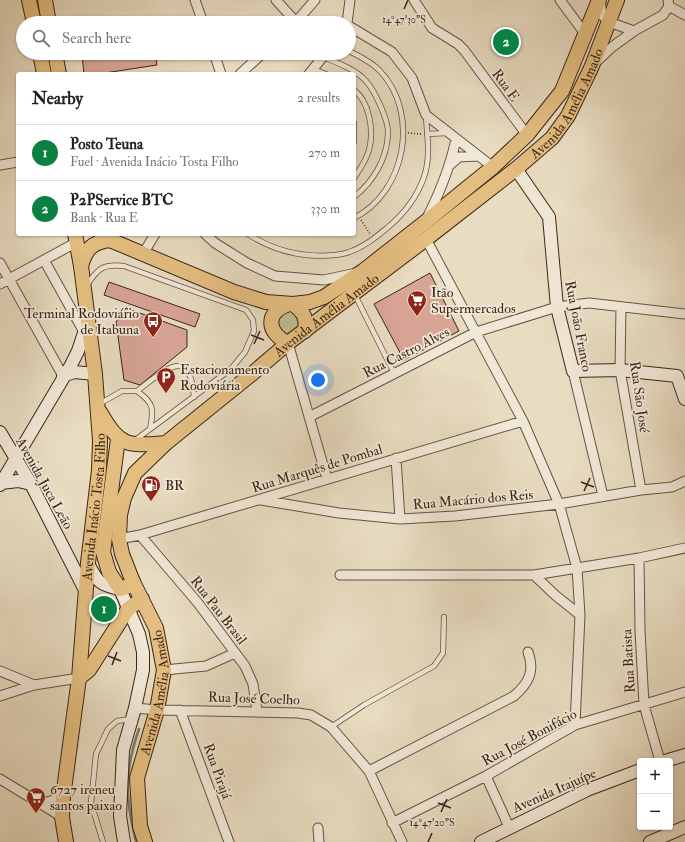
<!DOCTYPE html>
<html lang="en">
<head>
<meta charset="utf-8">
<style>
  body { margin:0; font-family:"IM FELL Double Pica",serif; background:#f2f2f2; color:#202124 }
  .controls { position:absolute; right:12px; bottom:12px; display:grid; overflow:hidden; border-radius:4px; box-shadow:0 1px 3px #0004 }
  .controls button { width:36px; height:36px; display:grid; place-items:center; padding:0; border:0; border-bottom:1px solid #e0e0e0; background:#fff; color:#202124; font:20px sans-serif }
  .you { position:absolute; left:318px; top:380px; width:14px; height:14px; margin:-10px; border:3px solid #fff; border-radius:50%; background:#1a73e8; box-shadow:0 0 0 6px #1a73e833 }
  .badge { display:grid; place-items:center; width:26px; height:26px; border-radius:50%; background:#0b8043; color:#fff; font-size:13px; font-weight:700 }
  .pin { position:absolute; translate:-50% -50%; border:2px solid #fff; box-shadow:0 1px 4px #0006 }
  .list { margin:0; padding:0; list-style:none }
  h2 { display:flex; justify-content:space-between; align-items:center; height:52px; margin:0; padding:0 16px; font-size:17px }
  h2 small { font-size:13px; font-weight:400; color:#757577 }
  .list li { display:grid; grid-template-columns:26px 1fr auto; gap:12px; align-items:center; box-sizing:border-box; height:56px; padding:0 16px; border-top:1px solid #e0e0e0 }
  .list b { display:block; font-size:15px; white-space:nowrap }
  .list p { margin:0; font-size:13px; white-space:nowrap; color:#757577 }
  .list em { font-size:13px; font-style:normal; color:#757577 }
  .icon { flex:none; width:22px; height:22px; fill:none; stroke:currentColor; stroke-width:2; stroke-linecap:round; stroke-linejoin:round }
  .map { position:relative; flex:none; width:685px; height:842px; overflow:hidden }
  .search { position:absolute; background:#fff; box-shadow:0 1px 3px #0004; left:16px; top:16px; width:340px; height:44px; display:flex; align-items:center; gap:10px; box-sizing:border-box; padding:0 14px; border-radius:22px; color:#757577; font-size:15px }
  .panel { position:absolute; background:#fff; box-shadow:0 1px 3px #0004; left:16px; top:72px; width:340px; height:164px; border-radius:4px }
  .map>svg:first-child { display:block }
  .green { fill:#bcbf8e; stroke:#7c7252 }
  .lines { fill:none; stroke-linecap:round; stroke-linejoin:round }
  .stream { stroke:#747e78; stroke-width:2.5 }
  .building { fill:#d7a496; stroke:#3d2416 }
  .lane-casing { stroke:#685241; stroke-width:6 }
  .street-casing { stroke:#685241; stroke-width:11 }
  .secondary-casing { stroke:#3d2416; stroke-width:14 }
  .primary-casing { stroke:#3d2416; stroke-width:16 }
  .path { stroke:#3d2416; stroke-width:1.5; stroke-dasharray:1 2; stroke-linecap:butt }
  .lane { stroke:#f0e8d7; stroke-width:4.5 }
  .street { stroke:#f0e8d7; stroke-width:9 }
  .secondary { stroke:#f0e8d7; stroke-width:12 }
  .primary { stroke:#e4be80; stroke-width:14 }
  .ticks { fill:none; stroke:#3d2416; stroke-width:1.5 }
  .labels { text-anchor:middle; stroke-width:3.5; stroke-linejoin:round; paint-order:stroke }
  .street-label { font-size:14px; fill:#3d2416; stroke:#f0e8d7 }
  .poi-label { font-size:14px; fill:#3d2416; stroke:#f0e8d7; text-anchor:start }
  .ticks-label { font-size:10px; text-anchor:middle; fill:#3d2416; stroke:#f0e8d7; stroke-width:3.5; stroke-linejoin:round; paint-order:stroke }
</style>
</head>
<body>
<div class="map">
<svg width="685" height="842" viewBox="0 0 685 842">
  <rect width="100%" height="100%" fill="#e8dcc1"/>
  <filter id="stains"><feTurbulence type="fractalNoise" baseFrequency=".005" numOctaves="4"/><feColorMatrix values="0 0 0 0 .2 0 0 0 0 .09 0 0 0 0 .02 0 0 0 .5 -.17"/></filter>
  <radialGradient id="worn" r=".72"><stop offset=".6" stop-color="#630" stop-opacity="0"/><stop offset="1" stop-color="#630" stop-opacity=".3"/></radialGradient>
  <path class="green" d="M294,310L301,325L287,335L279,332L276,316L279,313Z"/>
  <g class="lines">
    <path class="stream" d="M136,842C125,798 124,772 139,729"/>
  </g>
  <path class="building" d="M94,53H155L157,65L98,74H84L82,55Z
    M430,273L459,331L404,360L374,304Z
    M109,282L200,314L195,327L104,295Z
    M126,308L187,330V347L140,385L124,380L116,322Z"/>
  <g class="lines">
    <g class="lane-casing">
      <path id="lane" d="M349,51C359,56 372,62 380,71C420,113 406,192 354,218
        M323,57C338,63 355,69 366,81C375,91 389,121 388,134C387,159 373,182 354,197
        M313,69L326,74
        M354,90C370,102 374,132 369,150C366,161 360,169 354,178
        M354,123V142
        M427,134L447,133
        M248,234C274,251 304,258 335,255C339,254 345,254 349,252C364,247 376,237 387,228C404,214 417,197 424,177C431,157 427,136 426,116
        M87,285C98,268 103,264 124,266L246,310L253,320L254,331L245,352L231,369L134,441
        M355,295L394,373
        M137,391C163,372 190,343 194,397
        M99,404L122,391H137C154,403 154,409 150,429
        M331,727L364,705L434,666L443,653L444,617
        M103,842L91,803L96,754L108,729L117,721L131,719"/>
    </g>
    <g class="street-casing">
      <path id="street" d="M195,0L203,23
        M276,0L296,22
        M414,0L432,28L458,44L464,50L527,135
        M560,0L586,35
        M600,1L602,15L609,22L634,31
        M669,6L685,15
        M295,23L315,0
        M347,23L350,0
        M349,26L392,52L412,78L426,115L493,167
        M214,53L221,74
        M595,63L612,47L634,31L663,15L669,6L668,0
        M240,74L263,53
        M309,74L326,53
        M0,165L18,162
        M450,165L459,157L478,156
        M427,218C440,192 450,168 456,139
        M205,234L215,243L247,263L275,276L324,280L356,273
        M426,239L523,421L559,504L577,568L580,615L575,725
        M143,254L155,234
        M44,260L84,332
        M0,263L63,376
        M0,284L77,242
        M621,307L620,370L641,490
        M288,343L327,479
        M573,371L603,496
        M309,417L476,332L557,307L589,303L685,314
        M396,458L400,519
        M261,500L339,513L400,519L455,516L559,504L641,490L672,487L685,481
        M140,535L198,603L245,666L253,684L257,711
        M119,539L140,535L523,421
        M639,558L640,630L644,705L660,761
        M340,575H534L639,558L685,548
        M534,575L555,595L580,615
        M164,670L206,666L235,653
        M0,671L34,685L79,678
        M0,696L34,685
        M135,708L157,710L298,713L311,715L331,727L369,771L402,842
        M180,710L229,842
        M369,771L514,696C529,683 535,671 528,652
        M486,776L509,827
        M0,779L41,804
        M62,817L41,804L63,797
        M392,823L486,776L575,725L685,692
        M318,828L319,842"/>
    </g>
    <g class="secondary-casing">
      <path id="secondary" d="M516,169L549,217L557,307L573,371L620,370L677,376L685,399
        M63,376L74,372L95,374
        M0,432L31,484L86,592
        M1,483L18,481L31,484
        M0,485L71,365L78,351L88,321
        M88,563C97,582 100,585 120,589L139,634L143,652V670L135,708L123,750L120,816L124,842
        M665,761L685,755
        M481,842L587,790L640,770
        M650,842L685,827"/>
    </g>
    <g class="primary-casing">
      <g id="primary">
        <path d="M29,0L34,23"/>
        <path d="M45,0L49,23"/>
        <path d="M40,53L44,74"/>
        <path d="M55,53L59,74"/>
        <path d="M102,234L110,240L234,292L266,302L293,304L310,302L324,297L363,271L424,223L493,167L527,135L562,91L599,0"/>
        <path d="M81,266C86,249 92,242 110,240"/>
        <path d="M293,304C304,312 307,318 305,331"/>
        <path d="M288,343C266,332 265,312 289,304"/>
        <path d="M100,412C120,447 127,446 166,443"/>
        <path d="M118,439L103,552L109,572L120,589L129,586L133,582"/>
        <path d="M79,678L89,670L128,609L142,599"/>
        <path id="s1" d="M66,842L62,817L63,797L79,678L88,563L99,470L100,441L95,374L81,266L75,234"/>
        <path id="s2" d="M145,842L140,826L137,778L157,710L164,670L156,628L133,582L122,554L119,539L120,515L124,498L135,473L166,443L253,373L288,343L426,239L516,169L552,138L568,116L592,66L617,0"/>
      </g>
    </g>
    <path class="path" d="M408,133L422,134
      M361,220L370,234"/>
    <use href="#lane" class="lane"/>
    <use href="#street" class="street"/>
    <use href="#secondary" class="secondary"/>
    <use href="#primary" class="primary"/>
  </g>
  <path class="ticks" d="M404,9L408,0M251,335L264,340M254,344L260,331M581,482L594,487M584,491L590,478M108,656L121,661M112,665L117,652M438,803L451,808M441,812L447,799M428,842L432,833"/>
  <defs>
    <g id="supermarket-pin" transform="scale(1)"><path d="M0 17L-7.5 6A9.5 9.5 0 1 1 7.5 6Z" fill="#8f2418" stroke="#f0e8d7"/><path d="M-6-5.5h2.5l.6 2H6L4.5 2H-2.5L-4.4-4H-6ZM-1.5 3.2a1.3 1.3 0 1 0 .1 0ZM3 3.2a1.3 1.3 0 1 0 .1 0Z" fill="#fff"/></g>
    <g id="bus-pin" transform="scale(1)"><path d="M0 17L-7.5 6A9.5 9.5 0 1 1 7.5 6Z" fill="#8f2418" stroke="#f0e8d7"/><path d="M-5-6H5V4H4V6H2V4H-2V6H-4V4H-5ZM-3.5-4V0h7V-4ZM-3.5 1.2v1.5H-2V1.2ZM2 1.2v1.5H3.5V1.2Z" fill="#fff"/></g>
    <g id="parking-pin" transform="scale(1)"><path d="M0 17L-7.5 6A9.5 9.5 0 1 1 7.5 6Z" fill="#8f2418" stroke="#f0e8d7"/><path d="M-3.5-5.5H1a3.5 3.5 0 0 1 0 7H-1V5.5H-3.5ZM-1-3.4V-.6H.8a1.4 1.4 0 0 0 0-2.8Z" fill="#fff"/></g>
    <g id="fuel-pin" transform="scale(1)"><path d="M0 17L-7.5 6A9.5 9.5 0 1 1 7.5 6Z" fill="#8f2418" stroke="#f0e8d7"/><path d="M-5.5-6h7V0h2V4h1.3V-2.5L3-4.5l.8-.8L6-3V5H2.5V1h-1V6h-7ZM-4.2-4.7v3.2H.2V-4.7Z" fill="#fff"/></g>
  </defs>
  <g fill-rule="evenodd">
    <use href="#supermarket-pin" x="417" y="300"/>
    <use href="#bus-pin" x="153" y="321"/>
    <use href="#parking-pin" x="166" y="377"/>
    <use href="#fuel-pin" x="151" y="485"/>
    <use href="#supermarket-pin" x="36" y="797"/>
  </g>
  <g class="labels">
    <g class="street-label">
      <text transform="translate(506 85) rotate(54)" y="5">Rua E</text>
      <text dy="5" stroke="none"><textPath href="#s2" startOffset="957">Avenida Amélia Amado</textPath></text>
      <text dy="5" stroke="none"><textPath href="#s2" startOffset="633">Avenida Amélia Amado</textPath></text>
      <text transform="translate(579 326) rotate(79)" y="5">Rua João Franco</text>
      <text transform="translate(406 352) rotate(-27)" y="5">Rua Castro Alves</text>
      <text transform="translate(640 397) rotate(82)" y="5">Rua São José</text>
      <text transform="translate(317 468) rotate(-17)" y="5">Rua Marquês de Pombal</text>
      <text transform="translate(45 483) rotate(61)" y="5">Avenida Juca Leão</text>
      <text transform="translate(473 499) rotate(-5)" y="5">Rua Macário dos Reis</text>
      <text dy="5" stroke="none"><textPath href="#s1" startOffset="337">Avenida Inácio Tosta Filho</textPath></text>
      <text transform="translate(219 610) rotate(52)" y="5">Rua Pau Brasil</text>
      <text transform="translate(628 661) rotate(-93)" y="5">Rua Batista</text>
      <text dy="5" stroke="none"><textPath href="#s2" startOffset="153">Avenida Amélia Amado</textPath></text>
      <text transform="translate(254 698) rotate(2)" y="5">Rua José Coelho</text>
      <text transform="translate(529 737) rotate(-28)" y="5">Rua José Bonifácio</text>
      <text transform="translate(218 771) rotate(70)" y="5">Rua Pirajá</text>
      <text transform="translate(554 790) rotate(-24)" y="5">Avenida Itajuípe</text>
    </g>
    <g class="poi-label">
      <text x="431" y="297">Itão<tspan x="431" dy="16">Supermercados</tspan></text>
      <text x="139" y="318" text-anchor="end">Terminal Rodoviário<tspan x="139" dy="16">de Itabuna</tspan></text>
      <text x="180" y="374">Estacionamento<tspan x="180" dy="16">Rodoviária</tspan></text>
      <text x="165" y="490">BR</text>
      <text x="50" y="794">6727 ireneu<tspan x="50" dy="16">santos paixao</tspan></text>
    </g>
  </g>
  <g class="ticks-label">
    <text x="404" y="23">14°47'30"S</text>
    <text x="432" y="826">14°47'20"S</text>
  </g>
  <rect width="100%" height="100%" filter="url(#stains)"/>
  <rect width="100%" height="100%" fill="url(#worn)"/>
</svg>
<div class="controls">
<button>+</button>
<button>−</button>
</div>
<div class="you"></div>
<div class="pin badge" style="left:104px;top:609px">1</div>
<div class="pin badge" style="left:506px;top:42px">2</div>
<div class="search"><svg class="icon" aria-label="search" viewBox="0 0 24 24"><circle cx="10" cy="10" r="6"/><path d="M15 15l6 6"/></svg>Search here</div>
<section class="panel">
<h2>Nearby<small>2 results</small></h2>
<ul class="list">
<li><span class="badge">1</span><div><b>Posto Teuna</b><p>Fuel · Avenida Inácio Tosta Filho</p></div><em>270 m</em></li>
<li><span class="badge">2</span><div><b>P2PService BTC</b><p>Bank · Rua E</p></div><em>330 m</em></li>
</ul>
</section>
</div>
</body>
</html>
